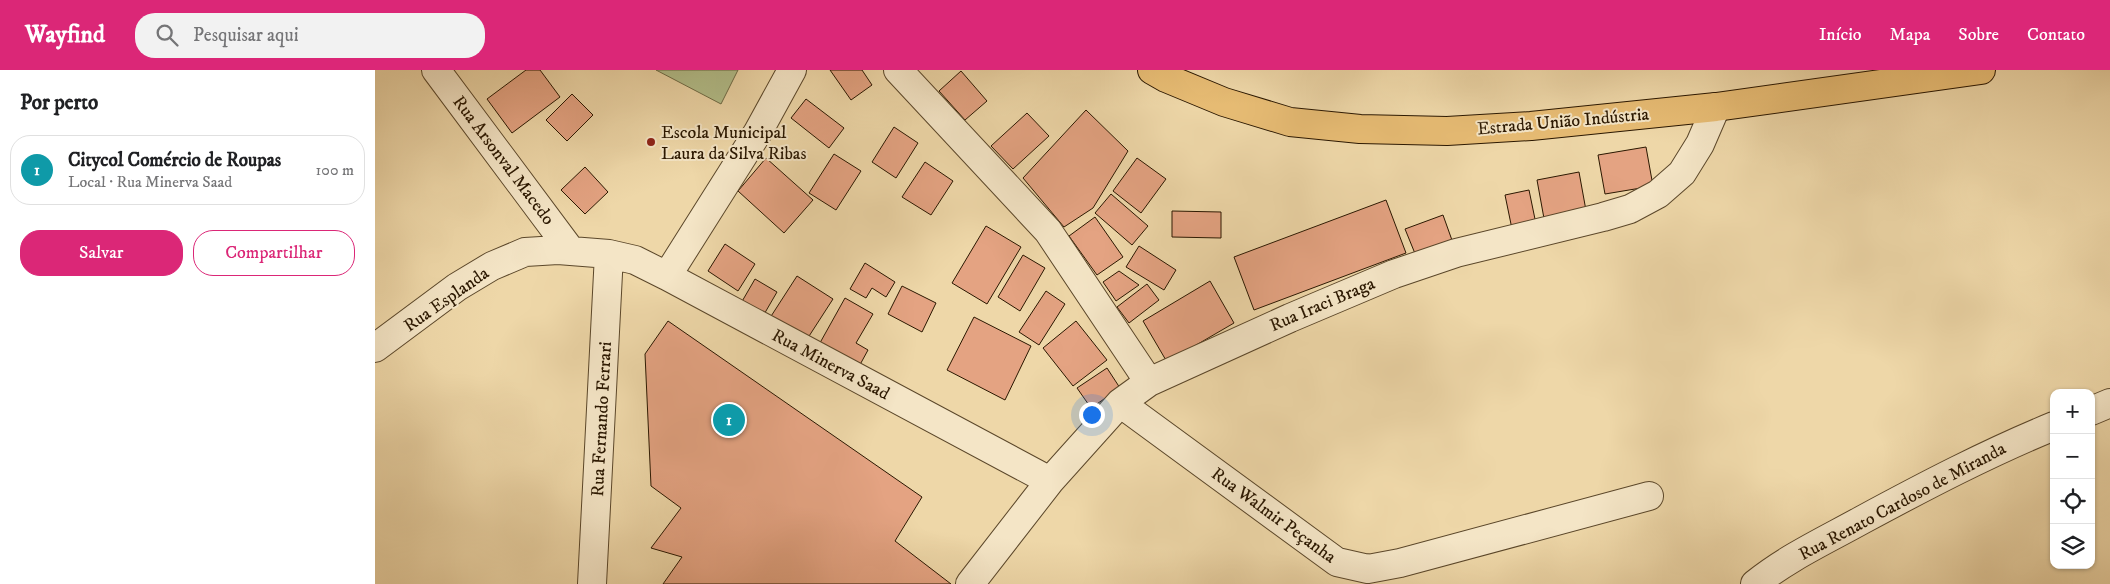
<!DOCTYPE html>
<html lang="pt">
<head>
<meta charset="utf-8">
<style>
  body { margin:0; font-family:"IM FELL DW Pica",serif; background:#f2f2f2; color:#202124 }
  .controls { position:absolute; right:15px; bottom:15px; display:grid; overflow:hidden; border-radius:10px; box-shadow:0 1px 4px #0004 }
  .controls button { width:45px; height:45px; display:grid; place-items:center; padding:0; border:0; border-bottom:1px solid #e0e0e0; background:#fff; color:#202124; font:25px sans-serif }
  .you { position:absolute; left:716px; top:344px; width:18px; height:18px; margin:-12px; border:4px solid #fff; border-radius:50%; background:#1a73e8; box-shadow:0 0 0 8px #1a73e833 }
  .badge { display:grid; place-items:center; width:32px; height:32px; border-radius:50%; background:#db2777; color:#fff; font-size:16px; font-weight:700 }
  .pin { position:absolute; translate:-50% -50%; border:2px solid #fff; box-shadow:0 1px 5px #0006 }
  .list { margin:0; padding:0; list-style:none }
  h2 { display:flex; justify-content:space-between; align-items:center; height:65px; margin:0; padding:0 20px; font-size:21px }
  h2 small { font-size:16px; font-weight:400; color:#757577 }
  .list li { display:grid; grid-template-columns:32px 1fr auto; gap:15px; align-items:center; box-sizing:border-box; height:70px; margin:0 10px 10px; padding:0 10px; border:1px solid #e0e0e0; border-radius:20px }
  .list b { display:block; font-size:19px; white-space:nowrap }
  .list p { margin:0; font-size:16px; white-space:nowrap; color:#757577 }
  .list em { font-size:16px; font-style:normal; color:#757577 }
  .actions { display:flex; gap:10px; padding:15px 20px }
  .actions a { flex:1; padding:11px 0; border:1px solid #db2777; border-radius:20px; text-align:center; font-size:18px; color:#db2777 }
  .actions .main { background:#db2777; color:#fff }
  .icon { flex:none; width:28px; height:28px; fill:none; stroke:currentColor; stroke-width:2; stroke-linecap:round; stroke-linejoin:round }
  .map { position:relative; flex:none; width:1735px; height:514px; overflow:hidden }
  header { display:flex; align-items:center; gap:30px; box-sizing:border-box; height:70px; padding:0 25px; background:#db2777; color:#fff }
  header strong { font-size:24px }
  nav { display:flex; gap:28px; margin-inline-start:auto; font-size:18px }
  .search { width:350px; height:45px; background:#f2f2f2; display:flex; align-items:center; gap:12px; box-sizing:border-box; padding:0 18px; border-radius:20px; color:#757577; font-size:19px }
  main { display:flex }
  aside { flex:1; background:#fff }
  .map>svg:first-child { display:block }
  .green { fill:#b3bf8b; stroke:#6e6b46 }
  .building { fill:#e4a382; stroke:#2a1700 }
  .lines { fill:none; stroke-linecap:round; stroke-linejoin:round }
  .minor-casing { stroke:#5b472a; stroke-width:30 }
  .major-casing { stroke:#2a1700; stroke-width:30 }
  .minor { stroke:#f4e5c6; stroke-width:28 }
  .major { stroke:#e7bc74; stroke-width:28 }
  .poi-dot { fill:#8f2418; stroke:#f4e5c6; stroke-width:2 }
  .labels { text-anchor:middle; stroke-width:4; stroke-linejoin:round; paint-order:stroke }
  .street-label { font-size:18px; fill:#2a1700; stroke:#f4e5c6 }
  .poi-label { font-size:18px; fill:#2a1700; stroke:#f4e5c6; text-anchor:start }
</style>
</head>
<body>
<header>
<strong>Wayfind</strong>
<div class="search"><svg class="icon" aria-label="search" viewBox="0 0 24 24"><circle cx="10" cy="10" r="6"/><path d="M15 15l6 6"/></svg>Pesquisar aqui</div>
<nav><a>Início</a><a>Mapa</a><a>Sobre</a><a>Contato</a></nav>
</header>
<main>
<aside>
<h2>Por perto<small></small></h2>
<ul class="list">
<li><span class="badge" style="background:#0f9aa8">1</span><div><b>Citycol Comércio de Roupas</b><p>Local · Rua Minerva Saad</p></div><em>100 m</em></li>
</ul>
<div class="actions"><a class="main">Salvar</a><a>Compartilhar</a></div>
</aside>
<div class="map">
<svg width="1735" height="514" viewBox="0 0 1735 514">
  <rect width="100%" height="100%" fill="#eed7a8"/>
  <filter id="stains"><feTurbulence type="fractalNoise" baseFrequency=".004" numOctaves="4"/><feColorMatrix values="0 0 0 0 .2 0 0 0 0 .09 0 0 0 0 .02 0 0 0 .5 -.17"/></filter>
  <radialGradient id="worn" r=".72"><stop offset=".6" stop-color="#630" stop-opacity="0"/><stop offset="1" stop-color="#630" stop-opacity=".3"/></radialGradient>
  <path class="green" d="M281,0H363L346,34Z"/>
  <path class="building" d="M151,0H165L185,27L137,63L112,29Z
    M455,0H487L497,15L476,30Z
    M586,1L612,31L590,50L564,21Z
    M197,24L218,45L192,71L171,50Z
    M431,29L469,58L454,78L416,48Z
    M711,40L753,81L718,138L689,157L648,108Z
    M652,43L674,66L638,99L616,76Z
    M519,57L543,73L521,108L497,92Z
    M1271,77L1278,116L1230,124L1223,85Z
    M459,84L486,101L461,140L434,123Z
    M391,88L438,130L409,163L363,121Z
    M762,88L791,109L766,143L738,121Z
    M550,92L578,111L556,145L527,127Z
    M210,97L233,122L210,144L186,120Z
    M1204,102L1212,146L1170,154L1162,110Z
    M1154,120L1161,154L1137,159L1130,125Z
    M736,124L773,156L757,175L720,143Z
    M1011,130L1031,183L879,240L859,187Z
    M797,141L846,142V168L797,167Z
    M1068,145L1078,173L1041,186L1030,159Z
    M720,147L748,187L722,205L694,166Z
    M611,156L646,177L612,234L577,213Z
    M350,174L380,194L363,221L333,201Z
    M764,176L801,200L789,220L751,197Z
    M648,185L670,198L645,241L623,227Z
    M490,193L520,212L511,227L497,218L491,228L475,219Z
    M744,201L764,215L741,231L728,212Z
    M422,206L458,229L427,277L391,254Z
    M380,209L402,222L384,253L362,240Z
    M835,211L859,253L792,292L768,251Z
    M772,214L784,230L754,253L742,237Z
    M527,216L561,233L547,262L513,244Z
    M671,221L690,234L664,275L644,262Z
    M470,228L498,244L481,273L493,280L481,302L441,280Z
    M599,247L656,276L630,330L572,300Z
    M293,251L547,427L520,471L576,514H288L307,487L276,478L306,438L276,416L270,284Z
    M701,251L732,290L698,316L668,278Z
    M732,298L745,318L716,338L702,318Z"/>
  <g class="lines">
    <g class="minor-casing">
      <path id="minor" d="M61,0L196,181
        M523,0L673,161L774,312
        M292,206L383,62L417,0
        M0,278L82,217L117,196L150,182L183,180L234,184L260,190L292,206L675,411
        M745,333L962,492L993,499L1025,493L1274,426
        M1716,341L1735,333
        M217,514L234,184
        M595,514L675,411L745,333L774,312L915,248L1019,204L1081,183L1228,147L1255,139L1283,124L1307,103L1325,74L1341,37
        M1380,514C1412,488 1451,470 1487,450C1550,416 1613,383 1679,356"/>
    </g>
    <g class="major-casing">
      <path id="major" d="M777,0L791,8L849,32L915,52L985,59L1072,61L1156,56L1341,37L1606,0"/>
    </g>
    <use href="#minor" class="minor"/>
    <use href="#major" class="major"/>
  </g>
  <circle class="poi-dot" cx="276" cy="72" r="5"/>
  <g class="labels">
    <g class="street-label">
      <text transform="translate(1188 51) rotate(-5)" y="6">Estrada União Indústria</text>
      <text transform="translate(129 90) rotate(53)" y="6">Rua Arsonval Macedo</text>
      <text transform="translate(71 229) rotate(-35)" y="6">Rua Esplanda</text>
      <text transform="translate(947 234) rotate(-23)" y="6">Rua Iraci Braga</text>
      <text transform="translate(456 294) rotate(28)" y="6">Rua Minerva Saad</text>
      <text transform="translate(226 349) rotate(-87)" y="6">Rua Fernando Ferrari</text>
      <text transform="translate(1527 431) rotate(-28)" y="6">Rua Renato Cardoso de Miranda</text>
      <text transform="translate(899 445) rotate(36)" y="6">Rua Walmir Peçanha</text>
    </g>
    <g class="poi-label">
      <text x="286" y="68">Escola Municipal<tspan x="286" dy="21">Laura da Silva Ribas</tspan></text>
    </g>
  </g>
  <rect width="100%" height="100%" filter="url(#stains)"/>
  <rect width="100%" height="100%" fill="url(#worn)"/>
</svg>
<div class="controls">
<button>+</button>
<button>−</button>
<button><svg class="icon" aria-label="locate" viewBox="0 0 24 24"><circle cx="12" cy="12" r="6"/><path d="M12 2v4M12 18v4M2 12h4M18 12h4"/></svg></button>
<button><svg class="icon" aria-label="layers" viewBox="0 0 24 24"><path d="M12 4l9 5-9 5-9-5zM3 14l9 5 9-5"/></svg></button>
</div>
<div class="you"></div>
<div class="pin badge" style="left:354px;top:350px;background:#0f9aa8">1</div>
</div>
</main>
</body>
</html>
